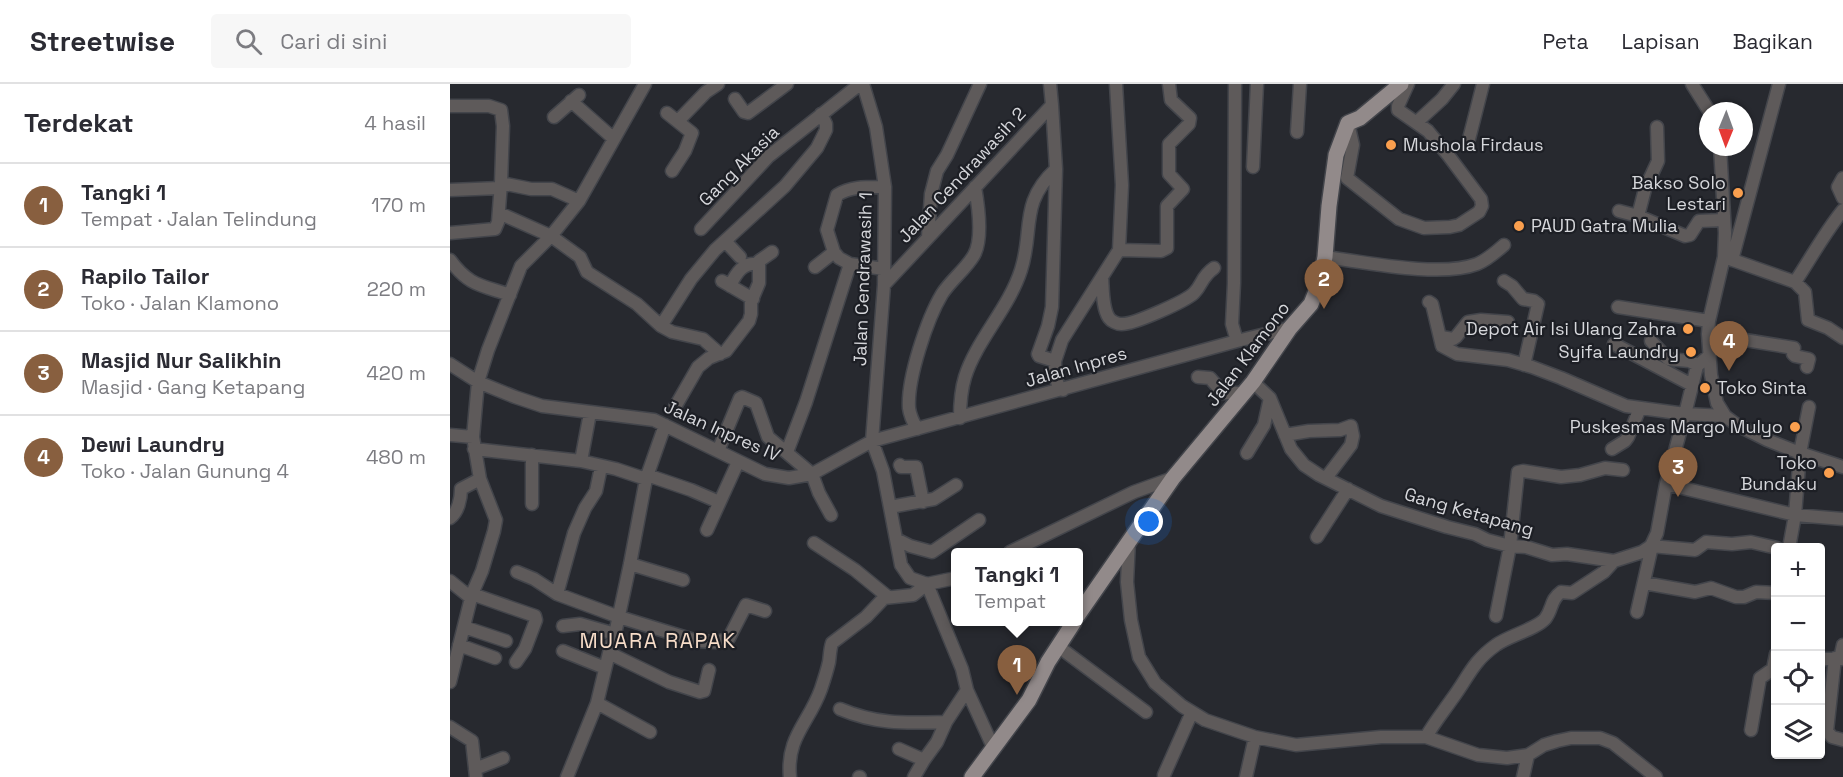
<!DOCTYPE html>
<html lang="id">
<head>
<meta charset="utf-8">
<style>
  body { margin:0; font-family:"Space Grotesk",sans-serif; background:#f7f7f7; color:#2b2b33 }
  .controls { position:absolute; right:18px; bottom:18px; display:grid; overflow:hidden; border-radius:6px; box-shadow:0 2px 4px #0004 }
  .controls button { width:54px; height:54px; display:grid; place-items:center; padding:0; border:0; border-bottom:2px solid #e1e1e2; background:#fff; color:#2b2b33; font:30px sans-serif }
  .compass { position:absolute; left:1249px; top:18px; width:54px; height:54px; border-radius:50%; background:#fff; box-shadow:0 2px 4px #0004; rotate:181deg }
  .you { position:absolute; left:699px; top:438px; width:21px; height:21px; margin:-15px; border:4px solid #fff; border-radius:50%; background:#1a73e8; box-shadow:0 0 0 9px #1a73e833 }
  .badge { display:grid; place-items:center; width:39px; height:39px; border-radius:50%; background:#885f3f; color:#fff; font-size:20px; font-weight:700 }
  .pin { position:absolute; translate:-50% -50px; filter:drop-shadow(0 2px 3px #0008) }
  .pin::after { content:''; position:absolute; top:32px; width:21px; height:18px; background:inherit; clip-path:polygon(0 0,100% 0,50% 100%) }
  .popup { position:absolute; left:501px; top:464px; width:132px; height:78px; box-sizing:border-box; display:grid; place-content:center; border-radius:6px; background:#fff; filter:drop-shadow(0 2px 4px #0005); font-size:20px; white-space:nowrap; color:#7c7c81 }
  .popup b { font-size:22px; color:#2b2b33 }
  .popup::after { content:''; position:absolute; left:50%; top:100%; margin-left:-12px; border:12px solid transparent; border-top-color:#fff }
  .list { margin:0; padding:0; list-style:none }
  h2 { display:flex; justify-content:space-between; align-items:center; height:78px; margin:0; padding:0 24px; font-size:26px }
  h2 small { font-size:20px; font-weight:400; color:#7c7c81 }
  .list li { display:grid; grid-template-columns:39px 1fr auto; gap:18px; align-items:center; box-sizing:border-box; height:84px; padding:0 24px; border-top:2px solid #e1e1e2 }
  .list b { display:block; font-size:22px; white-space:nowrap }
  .list p { margin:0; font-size:20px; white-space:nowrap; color:#7c7c81 }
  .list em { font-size:20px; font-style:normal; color:#7c7c81 }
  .icon { flex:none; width:33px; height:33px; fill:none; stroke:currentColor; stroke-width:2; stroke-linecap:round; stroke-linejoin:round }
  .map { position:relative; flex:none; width:1393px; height:693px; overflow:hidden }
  header { display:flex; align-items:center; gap:36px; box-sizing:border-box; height:84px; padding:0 30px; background:#fff; border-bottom:2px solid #e1e1e2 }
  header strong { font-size:28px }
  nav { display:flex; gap:33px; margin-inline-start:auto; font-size:21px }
  .search { width:420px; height:54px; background:#f7f7f7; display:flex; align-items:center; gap:15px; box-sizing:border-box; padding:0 21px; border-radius:6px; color:#7c7c81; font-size:22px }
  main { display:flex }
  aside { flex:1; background:#fff }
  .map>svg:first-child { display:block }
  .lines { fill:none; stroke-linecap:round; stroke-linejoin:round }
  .minor-casing { stroke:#43454b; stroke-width:15 }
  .major-casing { stroke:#43454b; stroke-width:18 }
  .minor { stroke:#5e5a5a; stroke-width:12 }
  .major { stroke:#928a8a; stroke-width:15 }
  .poi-dot { fill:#fa9f4e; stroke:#1d1f25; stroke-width:2 }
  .labels { text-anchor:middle; stroke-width:4.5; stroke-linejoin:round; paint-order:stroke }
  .poi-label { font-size:18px; fill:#d6d7db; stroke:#1d1f25; text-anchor:end }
  .street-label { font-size:18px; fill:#d6d7db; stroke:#1d1f25 }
  .quarter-label { font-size:21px; letter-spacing:1.5px; fill:#f7ddc9; stroke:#1d1f25 }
</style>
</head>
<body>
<header>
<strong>Streetwise</strong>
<div class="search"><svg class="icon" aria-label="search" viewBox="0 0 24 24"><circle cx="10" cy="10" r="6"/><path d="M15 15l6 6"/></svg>Cari di sini</div>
<nav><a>Peta</a><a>Lapisan</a><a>Bagikan</a></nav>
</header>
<main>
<aside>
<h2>Terdekat<small>4 hasil</small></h2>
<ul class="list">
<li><span class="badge">1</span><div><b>Tangki 1</b><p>Tempat · Jalan Telindung</p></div><em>170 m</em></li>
<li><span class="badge">2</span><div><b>Rapilo Tailor</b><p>Toko · Jalan Klamono</p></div><em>220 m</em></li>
<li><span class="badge">3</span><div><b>Masjid Nur Salikhin</b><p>Masjid · Gang Ketapang</p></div><em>420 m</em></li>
<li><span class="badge">4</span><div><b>Dewi Laundry</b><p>Toko · Jalan Gunung 4</p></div><em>480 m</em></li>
</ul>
</aside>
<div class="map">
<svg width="1393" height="693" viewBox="0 0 1393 693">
  <rect width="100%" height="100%" fill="#27292f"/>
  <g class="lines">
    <g class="minor-casing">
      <path id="minor" d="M413,0L426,43L435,103L434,201L422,357L433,387L451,481L460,494L477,500L512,585L517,606L496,638L487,658L474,676L449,665
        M785,0L784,199L782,240L787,257
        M1242,0L1259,27
        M285,15L294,28L298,29L337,0
        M121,17L164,55
        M602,21L606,85L602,223L598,242L588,270L589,272L605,277
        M0,22H39L51,26L53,42L51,99L81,105H102L129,117
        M217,29L242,49L235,67L222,87
        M104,33L129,11
        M228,37L256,8L268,0
        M967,38L992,15L1004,0
        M898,39L903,61L897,94L949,135L974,144L1000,143L1009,141L1029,128L1032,122L1031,115L998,71L978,47L948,26V22L958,0
        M847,48L850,0
        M1019,55L1033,0
        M1270,63L1275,149L1274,173L1259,237L1258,250L1261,291L1267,319L1275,332L1287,341L1317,356L1350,369L1393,383
        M803,83L807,0
        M1393,94L1388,103L1393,114
        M0,106L50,104
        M1169,127L1188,132L1235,152L1240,151L1249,137L1274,136
        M49,129L101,152L130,173L137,188L187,220L211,242L222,248L253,255L270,270
        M1188,132L1195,105L1208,77L1207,43
        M251,145L319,72L410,0
        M0,149L45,145L48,138L51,99
        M478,153L481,110L487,87L497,71L530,0
        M275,157L290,173
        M669,166L711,167L717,164V122L733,105L719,90V60L739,40L740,34L721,16L719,0
        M875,173C915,178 990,194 1027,180C1037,176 1046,168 1054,161
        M1277,174L1345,198L1355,208L1358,236L1378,244L1393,254
        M0,176C19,202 31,201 60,211
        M1282,176L1329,0
        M400,180L389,174L384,168L377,146L387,111C401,102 418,103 435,103
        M365,183L384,168
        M652,193C653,204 652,224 659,234C661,237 667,240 671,240C683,241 736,217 744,209C753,200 751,193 764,184
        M272,197L303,215
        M1054,197L1062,202L1073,215L1084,217L1088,220L1074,281
        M1345,198C1361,174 1375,148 1393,126
        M434,201L602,21L600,0
        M280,202C286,189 293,178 308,180
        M979,218L982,220L992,262L1007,270L1058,276L1082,283L1111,294L1176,322L1235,330L1247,282L1260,271
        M1168,223L1259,237
        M211,242L241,195L265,166L335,102L367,64L376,46V40L371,30
        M1258,250L1344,264L1343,270L1345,272L1359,275L1357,283
        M991,253L1003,255L1006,253L1018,238L1031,236L1058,238
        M1201,257L1218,275L1239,277L1248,281
        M1164,260L1242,301
        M0,280L28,298L65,313L92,322L204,336L315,390L339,394L362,390L422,357L787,257L840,244
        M748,293L760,294L773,309H794
        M803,298L820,314L841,365L854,381L869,391L931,422L997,443L1025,450L1037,456L1060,462L1076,463L1102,471L1117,470L1164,477L1192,468L1201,462
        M613,306L608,301L605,291V277L612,256L669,166L672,101L666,0
        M225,323L248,283L259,274L276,267L299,237L301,230V218L309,199V177L322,168
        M510,334C510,320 511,306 515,293C526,257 559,224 571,186C584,146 569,119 606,85
        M467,345C463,338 460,332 459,324C457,295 477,235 492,210C501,196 516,185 524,171C533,155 528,120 525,103
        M0,351L23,353
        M835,351L859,347L890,346L901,342L903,352L901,361L876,394
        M24,365L131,377L166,385L196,395
        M1162,365L1175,357L1178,353L1190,324
        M268,367L290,314L292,313L306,319L318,353L362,390L369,409L381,431
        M337,368L356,318L400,180L434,185
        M797,369L814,341L820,314
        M131,377L140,329
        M450,381L451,383H466L473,418
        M197,391L241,406L269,418
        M1216,400L1345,431L1393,435
        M82,420V371
        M440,423L484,415L506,401
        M0,434C8,428 11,415 11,405L30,395
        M257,446L288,378
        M867,453L898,405
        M446,455L460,462L482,468L529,436
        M679,457L677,498L681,536L689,573L705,599L732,622L755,636L805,653L846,661L931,653H976L1028,671L1057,674L1078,671L1094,661L1107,657L1121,654H1150L1163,659L1206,693
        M364,459L405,486L438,513
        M1201,462L1207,449L1216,400L1235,330L1275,332
        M1201,462L1245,466L1256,458L1282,460L1301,458L1327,464
        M1339,464L1345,431L1350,369L1359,323
        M560,468L684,408L723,394
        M180,480L233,496
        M67,488L84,495L107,510L169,533L247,557L267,558L279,554L296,521L315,527
        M0,497L21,514
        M1194,499L1245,508L1261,504L1286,513H1294L1306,508L1326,509
        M22,510L85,532L86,536L75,565L66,578
        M107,510L124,449L135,424L146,407L151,383
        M1187,528L1202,462
        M1046,532L1060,462L1068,388L1073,387L1111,393L1130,391L1155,384L1173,386
        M113,542L130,540L165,550
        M14,543L56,557
        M9,561L45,574
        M609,563L696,628
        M113,567L155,584
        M159,569L219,598L250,608L254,607L259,586
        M1385,574L1377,647L1382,653L1393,656
        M1370,575H1392
        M1390,575L1393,561
        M0,598L22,510L32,487L44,447L46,436L30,395L23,353L28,298L38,266L71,182L101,152L129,117L195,0
        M517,606L543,663
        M147,619L200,648
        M390,625C428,641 456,639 496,638
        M0,643L22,657L26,693
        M1301,646L1310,594L1323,585L1326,570
        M976,653C984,639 993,628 1002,615C1018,594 1022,578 1046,561C1058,552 1086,545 1095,535C1103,525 1100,516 1111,508L1122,509L1154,488L1164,477
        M25,685L53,674
        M714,691L742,628
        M117,693L147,619L159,569L165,550L180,480L196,395L215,341
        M340,693C336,653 359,639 371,605C374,596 377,587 379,578C380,571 380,565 382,559L416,533L434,514L463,511L477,500L506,494
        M409,693H410
        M464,693L474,676
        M796,693L805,653
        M1073,693L1078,671"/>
    </g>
    <g class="major-casing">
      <path id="major" d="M628,531L723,394L803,298L840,244L861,220L870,197L875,173L879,122L886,71L898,39L910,34L951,0
        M522,693L579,616L598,578L624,538"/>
    </g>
    <use href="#minor" class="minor"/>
    <use href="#major" class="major"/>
  </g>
  <g class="poi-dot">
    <circle cx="941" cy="61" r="6"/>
    <circle cx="1288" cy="109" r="6"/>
    <circle cx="1069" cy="142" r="6"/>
    <circle cx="1238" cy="245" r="6"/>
    <circle cx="1241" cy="268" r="6"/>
    <circle cx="1255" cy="304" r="6"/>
    <circle cx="1345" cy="343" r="6"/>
    <circle cx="1379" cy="389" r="6"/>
  </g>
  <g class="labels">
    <g class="poi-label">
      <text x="953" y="67" text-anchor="start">Mushola Firdaus</text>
      <text x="1276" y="105">Bakso Solo<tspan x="1276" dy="21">Lestari</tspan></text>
      <text x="1081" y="148" text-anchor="start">PAUD Gatra Mulia</text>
      <text x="1226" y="251">Depot Air Isi Ulang Zahra</text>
      <text x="1229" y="274">Syifa Laundry</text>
      <text x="1267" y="310" text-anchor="start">Toko Sinta</text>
      <text x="1333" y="349">Puskesmas Margo Mulyo</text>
      <text x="1367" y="385">Toko<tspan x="1367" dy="21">Bundaku</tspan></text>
    </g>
    <g class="street-label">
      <text transform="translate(289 82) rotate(-45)" y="6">Gang Akasia</text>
      <text transform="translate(512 91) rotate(-47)" y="6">Jalan Cendrawasih 2</text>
      <text transform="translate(413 195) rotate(-88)" y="6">Jalan Cendrawasih 1</text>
      <text transform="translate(798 270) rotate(-53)" y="6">Jalan Klamono</text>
      <text transform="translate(626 283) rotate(-16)" y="6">Jalan Inpres</text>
      <text transform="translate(272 347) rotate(24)" y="6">Jalan Inpres IV</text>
      <text transform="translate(1019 428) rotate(16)" y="6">Gang Ketapang</text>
    </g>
    <g class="quarter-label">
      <text x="208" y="564">MUARA RAPAK</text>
    </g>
  </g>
</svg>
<div class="controls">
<button>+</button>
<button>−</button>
<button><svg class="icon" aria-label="locate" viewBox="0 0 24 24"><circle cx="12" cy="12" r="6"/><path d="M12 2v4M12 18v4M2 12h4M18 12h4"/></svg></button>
<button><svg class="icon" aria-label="layers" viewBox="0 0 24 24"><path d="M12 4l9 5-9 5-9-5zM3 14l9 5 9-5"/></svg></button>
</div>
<svg class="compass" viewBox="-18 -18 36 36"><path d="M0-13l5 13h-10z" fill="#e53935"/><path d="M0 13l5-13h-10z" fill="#7c7c81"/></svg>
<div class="you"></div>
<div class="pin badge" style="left:567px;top:611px">1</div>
<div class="popup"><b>Tangki 1</b>Tempat</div>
<div class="pin badge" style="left:874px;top:225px">2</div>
<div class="pin badge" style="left:1228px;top:413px">3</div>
<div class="pin badge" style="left:1279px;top:287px">4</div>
</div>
</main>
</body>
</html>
